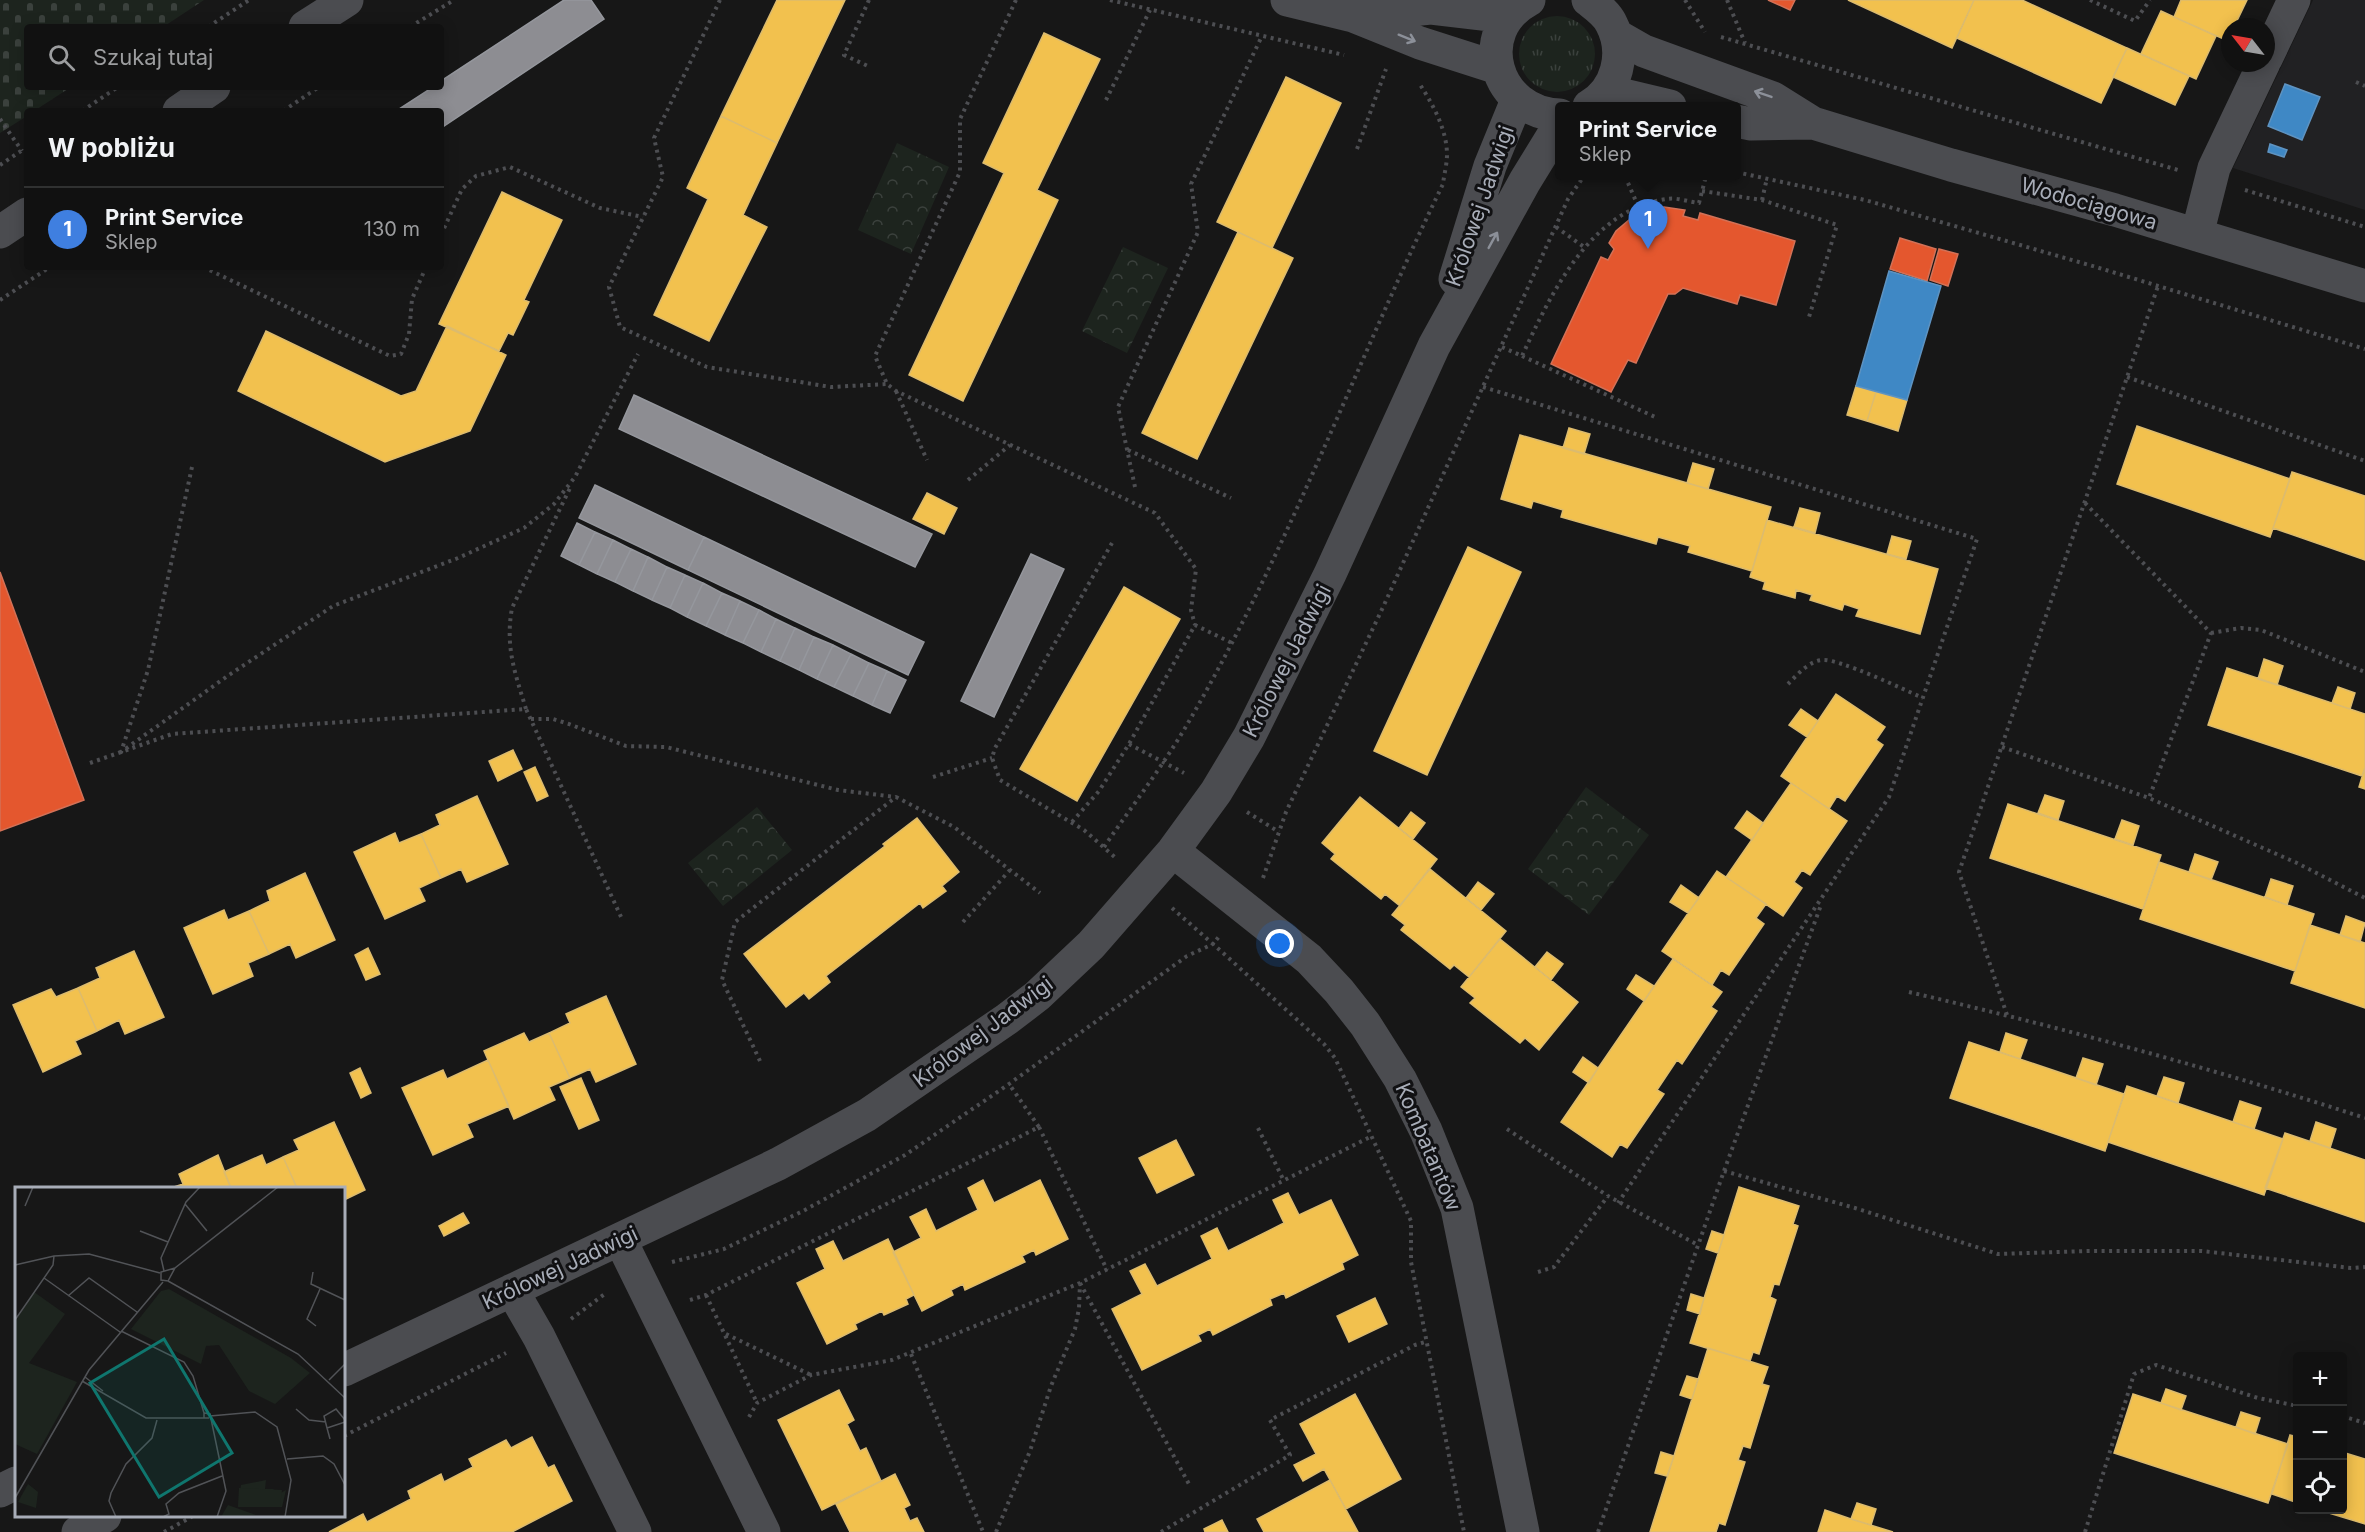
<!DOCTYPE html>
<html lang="pl">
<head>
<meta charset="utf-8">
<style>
  body { margin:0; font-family:Inter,sans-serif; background:#1e1f1f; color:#f1f3f6 }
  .controls { position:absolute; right:18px; bottom:18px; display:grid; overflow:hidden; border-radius:6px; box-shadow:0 3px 15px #0003 }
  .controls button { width:54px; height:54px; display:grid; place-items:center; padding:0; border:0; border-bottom:2px solid #303131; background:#111; color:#f1f3f6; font:30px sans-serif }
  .compass { position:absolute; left:2221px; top:18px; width:54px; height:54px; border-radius:50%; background:#111; box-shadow:0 3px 15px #0003; rotate:301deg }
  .you { position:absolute; left:1280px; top:944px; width:21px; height:21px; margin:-15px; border:4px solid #fff; border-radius:50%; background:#1a73e8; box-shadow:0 0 0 9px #1a73e833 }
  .badge { display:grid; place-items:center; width:39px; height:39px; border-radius:50%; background:#757880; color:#fff; font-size:20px; font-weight:700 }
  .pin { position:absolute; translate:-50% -50px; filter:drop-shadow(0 2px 3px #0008) }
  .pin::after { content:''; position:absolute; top:32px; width:21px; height:18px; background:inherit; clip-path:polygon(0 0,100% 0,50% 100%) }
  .popup { position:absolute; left:1555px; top:102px; width:186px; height:78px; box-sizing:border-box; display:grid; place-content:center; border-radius:6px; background:#111; filter:drop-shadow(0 2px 4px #0005); font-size:20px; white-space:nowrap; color:#9c9d9f }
  .popup b { font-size:22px; color:#f1f3f6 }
  .popup::after { content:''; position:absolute; left:50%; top:100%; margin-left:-12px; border:12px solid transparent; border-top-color:#111 }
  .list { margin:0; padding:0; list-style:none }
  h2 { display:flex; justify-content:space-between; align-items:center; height:78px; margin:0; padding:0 24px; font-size:26px }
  h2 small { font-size:20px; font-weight:400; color:#9c9d9f }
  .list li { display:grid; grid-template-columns:39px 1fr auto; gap:18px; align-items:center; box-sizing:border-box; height:84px; padding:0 24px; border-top:2px solid #303131 }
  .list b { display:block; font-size:22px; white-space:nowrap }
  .list p { margin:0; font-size:20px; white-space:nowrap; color:#9c9d9f }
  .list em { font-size:20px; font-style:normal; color:#9c9d9f }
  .icon { flex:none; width:33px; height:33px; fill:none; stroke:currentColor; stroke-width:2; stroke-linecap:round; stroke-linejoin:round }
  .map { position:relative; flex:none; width:2365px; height:1532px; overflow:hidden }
  .search { position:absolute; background:#111; box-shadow:0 3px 15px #0003; left:24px; top:24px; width:420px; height:66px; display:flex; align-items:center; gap:15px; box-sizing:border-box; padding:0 21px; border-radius:6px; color:#9c9d9f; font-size:22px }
  .panel { position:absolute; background:#111; box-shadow:0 3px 15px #0003; left:24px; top:108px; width:420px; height:162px; border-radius:6px }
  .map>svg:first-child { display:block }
  .built { fill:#212123 }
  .grass { fill:url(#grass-tufts) }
  .forest { fill:url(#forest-crowns) }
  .cemetery { fill:url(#cemetery-stones) }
  .homes { fill:#f2c14e; stroke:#dcbb6e; stroke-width:1.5 }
  .shops { fill:#e4572e; stroke:#d27157; stroke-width:1.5 }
  .schools { fill:#3f88c5; stroke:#5e93c1; stroke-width:1.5 }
  .industry { fill:#8d8d92; stroke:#95979d; stroke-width:1.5 }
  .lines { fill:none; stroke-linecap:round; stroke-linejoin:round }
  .path { stroke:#4d4e52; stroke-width:4; stroke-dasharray:3 4.5; stroke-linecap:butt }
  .minor { stroke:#4b4c50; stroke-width:33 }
  .oneway { stroke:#8c9099 }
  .labels { text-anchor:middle; stroke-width:6; stroke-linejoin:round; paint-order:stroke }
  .street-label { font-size:21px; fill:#a8adb8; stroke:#111113 }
  .inset-road { fill:none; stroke:#515357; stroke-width:1.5 }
  .view { fill:#0f766e; fill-opacity:0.15; stroke:#0f766e; stroke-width:3 }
  .inset-edge { fill:none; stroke:#a8adb8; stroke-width:3 }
</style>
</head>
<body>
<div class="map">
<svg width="2365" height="1532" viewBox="0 0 2365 1532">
  <defs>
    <pattern id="grass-tufts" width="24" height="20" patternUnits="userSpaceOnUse" patternTransform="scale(1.5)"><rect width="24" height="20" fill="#1d241e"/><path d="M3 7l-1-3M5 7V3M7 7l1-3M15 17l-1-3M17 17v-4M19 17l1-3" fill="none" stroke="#3b413d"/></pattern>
    <pattern id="forest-crowns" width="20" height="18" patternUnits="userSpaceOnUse" patternTransform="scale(1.5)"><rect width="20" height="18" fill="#1d241e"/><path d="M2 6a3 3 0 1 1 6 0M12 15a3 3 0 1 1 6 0" fill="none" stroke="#3b413d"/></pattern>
    <pattern id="cemetery-stones" width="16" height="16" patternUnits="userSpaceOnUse" patternTransform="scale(1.5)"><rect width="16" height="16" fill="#1d241e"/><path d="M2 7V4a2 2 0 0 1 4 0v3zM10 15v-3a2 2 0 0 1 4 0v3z" fill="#3b413d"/></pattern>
  </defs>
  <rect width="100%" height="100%" fill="#171717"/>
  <path class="built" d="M2313,0H2365V210L2233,168Z"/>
  <path class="grass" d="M1519 54a38 38 0 1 1 76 0a38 38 0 1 1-76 0Z"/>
  <path class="forest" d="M897,143L949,167L911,254L858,230Z
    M1123,247L1168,268L1127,353L1082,331Z
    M1586,787L1649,835L1589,915L1528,869Z
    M757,807L792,850L723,906L688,863Z"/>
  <path class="cemetery" d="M0,0H204L163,27H27V87H71L34,111H27V116L0,133Z"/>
  <path class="homes" d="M777,0H845L777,143L721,116Z
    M1848,0H1974L1952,48Z
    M1974,0H2022L2127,48L2101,103L1957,38Z
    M2181,0H2247L2234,27H2230L2228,41L2174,17Z
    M2161,11L2216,36L2196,79L2141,54Z
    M1044,33L1100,59L1037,190L1058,200L963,401L909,375L1004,173L983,163Z
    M2127,48L2189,76L2175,105L2113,77Z
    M1286,77L1341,103L1272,248L1217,222Z
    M721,116L777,143L743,215L767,227L709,341L654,315L708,199L687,188Z
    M502,192L562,220L524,300L529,302L513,335L508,333L499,351L439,324Z
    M1238,232L1293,258L1197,459L1142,433Z
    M447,326L506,355L470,431L385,462L238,391L266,331L401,396L416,391Z
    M1856,386L1876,392L1867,421L1847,415Z
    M1876,392L1907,400L1898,431L1867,421Z
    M2137,426L2290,479L2270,537L2117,484Z
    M1569,428L1590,434L1584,454L1563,448Z
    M1520,435L1771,507L1752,571L1688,552L1690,546L1658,537L1656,544L1561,517L1563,510L1533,501L1531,508L1501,499Z
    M1693,463L1714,469L1708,489L1687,483Z
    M2292,472L2365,496V560L2273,528Z
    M927,493L957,508L944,534L913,519Z
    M1800,508L1820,513L1815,533L1794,527Z
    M1767,520L1938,569L1920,634L1856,616L1859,609L1844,604L1842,610L1810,600L1812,595L1796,590L1795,598L1763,589L1765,582L1750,577Z
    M1892,536L1911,541L1906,559L1887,554Z
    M1468,547L1521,572L1427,775L1374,751Z
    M1124,587L1180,619L1077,801L1020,769Z
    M2264,659L2283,666L2277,685L2258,679Z
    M2227,668L2365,714V767L2362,776L2208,725Z
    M2338,687L2355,693L2350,709L2332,703Z
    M1836,694L1885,727L1876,740L1883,745L1845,801L1837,796L1829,809L1781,776Z
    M1801,709L1818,721L1807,737L1789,725Z
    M513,750L522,769L498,781L489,761Z
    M535,767L548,796L537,801L524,772Z
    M2365,767V789L2359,787Z
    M1791,783L1847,821L1810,875L1802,870L1794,882L1802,888L1783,916L1726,877Z
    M2045,795L2064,801L2058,820L2038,813Z
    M477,796L508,864L467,882L461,869L441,878L421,834L440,825L436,815Z
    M1360,797L1437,859L1400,906L1385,894L1381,899L1331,859L1335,854L1322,843Z
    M2008,804L2161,855L2143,909L1990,858Z
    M1747,811L1763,823L1752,840L1735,828Z
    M1411,812L1425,823L1413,839L1399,828Z
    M917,818L959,872L942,886L946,891L923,908L920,903L826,976L830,982L809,999L804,993L786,1007L744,954L885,846L883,844Z
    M2122,820L2139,826L2133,845L2115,839Z
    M395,833L399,843L421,834L441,878L419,888L425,901L385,919L354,852Z
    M2195,854L2218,862L2211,880L2189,872Z
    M2159,862L2314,914L2295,971L2140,919Z
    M1430,869L1506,931L1469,977L1454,965L1450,969L1401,930L1405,925L1392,915Z
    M1717,871L1766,904L1756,918L1764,924L1729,975L1721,970L1712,985L1662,951Z
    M305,873L335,940L296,958L290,944L269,954L249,911L270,901L267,891Z
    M2271,879L2293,886L2287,905L2265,897Z
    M1478,882L1494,894L1481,910L1466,898Z
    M1681,885L1699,898L1688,913L1670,902Z
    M224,910L228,920L249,911L269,954L248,963L253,976L213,994L184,928Z
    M2346,916L2365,923L2360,942L2340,935Z
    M2310,925L2365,943V1008L2291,983Z
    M1500,939L1578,1002L1539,1050L1525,1038L1520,1043L1470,1003L1475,998L1461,987Z
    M368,948L380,974L366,980L355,955Z
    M134,951L164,1017L125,1034L119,1020L97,1031L78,988L100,978L96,968Z
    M1547,952L1563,964L1551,980L1535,967Z
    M1673,959L1722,992L1711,1007L1717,1011L1682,1064L1677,1060L1657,1090L1664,1094L1627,1148L1620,1144L1612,1157L1561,1122Z
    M1636,975L1654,986L1644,1001L1627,989Z
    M78,988L97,1031L75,1041L81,1054L43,1072L13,1005L51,989L56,997Z
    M606,996L636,1064L596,1082L590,1069L570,1078L549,1033L570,1023L566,1014Z
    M524,1033L529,1042L549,1033L570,1078L549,1087L555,1100L514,1119L484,1051Z
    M2006,1033L2027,1040L2020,1059L2000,1052Z
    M1969,1042L2124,1094L2105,1151L1950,1098Z
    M1583,1057L1598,1068L1589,1083L1573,1072Z
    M2083,1058L2103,1064L2096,1085L2076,1078Z
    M488,1060L509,1106L467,1124L473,1137L433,1155L402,1088L443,1070L447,1079Z
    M360,1068L371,1093L361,1098L350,1073Z
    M2164,1077L2184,1083L2178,1103L2157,1096Z
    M581,1078L599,1120L579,1129L560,1087Z
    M2127,1086L2283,1139L2264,1195L2108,1142Z
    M2240,1101L2261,1108L2254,1129L2233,1122Z
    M334,1122L365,1190L344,1200V1188H297L283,1157L299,1150L294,1140Z
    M2316,1122L2336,1129L2330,1148L2310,1141Z
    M2285,1133L2365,1160V1222L2265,1188Z
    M1176,1140L1194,1175L1157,1193L1139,1158Z
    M218,1155L231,1188H171L183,1184L179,1174Z
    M262,1155L266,1165L283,1157L297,1188H231L224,1172Z
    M983,1180L994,1203L1040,1180L1068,1239L1036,1255L1034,1250L1022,1256L1025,1262L965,1290L963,1284L951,1290L953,1295L922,1311L893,1252L921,1238L910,1217L926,1209L936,1231L978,1210L968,1188Z
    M1739,1187L1799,1206L1793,1224L1798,1226L1779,1285L1774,1284L1770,1297L1776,1300L1759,1354L1753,1352L1750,1361L1690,1343Z
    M1288,1193L1299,1215L1331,1200L1358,1255L1342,1263L1344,1269L1286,1298L1284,1293L1270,1299L1272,1305L1213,1335L1210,1329L1198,1335L1201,1341L1142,1370L1112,1309L1142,1294L1130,1271L1145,1264L1157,1286L1212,1259L1201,1236L1217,1228L1228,1251L1284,1223L1273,1200Z
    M463,1213L469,1223L444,1236L439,1226Z
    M1712,1231L1724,1235L1718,1253L1706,1249Z
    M888,1239L914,1295L906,1299L908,1304L884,1315L882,1311L855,1324L857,1329L827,1344L797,1283L825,1269L816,1249L833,1241L843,1261Z
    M1691,1294L1704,1298L1700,1314L1687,1310Z
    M1375,1298L1387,1324L1349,1342L1337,1316Z
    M1708,1348L1768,1367L1762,1384L1769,1386L1750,1448L1743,1446L1738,1460L1745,1462L1725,1525L1719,1523L1716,1532H1650Z
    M1687,1376L1698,1379L1692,1399L1680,1395Z
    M2166,1389L2186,1396L2181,1410L2161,1403Z
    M839,1390L854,1420L847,1424L860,1451L866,1448L881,1481L822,1510L778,1420Z
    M1355,1394L1401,1479L1346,1509L1324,1469L1303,1481L1294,1465L1316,1454L1300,1424Z
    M2133,1394L2288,1444L2268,1503L2114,1453Z
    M2241,1412L2260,1418L2255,1434L2236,1427Z
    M2290,1435L2298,1437V1503L2272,1494Z
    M532,1437L548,1468L554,1465L572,1501L512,1532H329L363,1514L367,1522L411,1499L408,1491L441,1474L444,1482L473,1467L469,1459L506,1440L511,1448Z
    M1661,1452L1674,1456L1667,1476L1655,1473Z
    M2342,1452L2365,1459V1524L2319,1510H2342Z
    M895,1474L910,1505L904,1508L910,1521L917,1518L924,1532H850L836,1504Z
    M1330,1480L1358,1532H1264L1257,1519Z
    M1857,1503L1876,1509L1871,1525L1851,1519Z
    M1825,1510L1851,1519L1893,1532H1818Z
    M1222,1520L1228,1532H1205L1204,1529Z"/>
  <path class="shops" d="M1768,0H1795L1790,10Z
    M1664,207L1685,210L1683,216L1698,220L1700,213L1795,241L1776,305L1740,295L1737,304L1683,288L1675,294H1668L1636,363L1628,360L1611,392L1551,364L1601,257L1608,260L1614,249L1609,243L1616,231L1635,215L1647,210Z
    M1900,238L1936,249L1927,281L1890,269Z
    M1939,249L1958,254L1948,286L1930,280Z
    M0,572L84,800L0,831Z"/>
  <path class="schools" d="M2285,84L2320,97L2302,140L2268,126Z
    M2270,144L2287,150L2284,157L2268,152Z
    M1889,271L1941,286L1907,400L1856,386Z"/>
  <path class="industry" d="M564,0H591L604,19L441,128V111H396L433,87H441V81Z
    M634,395L932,534L915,567L619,429Z
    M595,485L704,537L688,570L579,518Z
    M577,523L595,532L579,565L561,556Z
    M595,532L613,540L597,574L579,565Z
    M704,537L924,642L908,675L688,570Z
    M613,540L631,549L615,582L597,574Z
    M631,549L648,557L633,591L615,582Z
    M1031,554L1064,569L994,717L961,701Z
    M648,557L667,567L652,600L633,591Z
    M667,567L685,575L670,608L652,600Z
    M685,575L703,583L687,617L670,608Z
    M703,583L722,593L706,626L687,617Z
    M722,593L740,601L725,635L706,626Z
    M740,601L759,610L743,643L725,635Z
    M759,610L776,619L761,652L743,643Z
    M776,619L795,628L780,661L761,652Z
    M795,628L814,637L799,670L780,661Z
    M814,637L833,645L817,679L799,670Z
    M833,645L851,654L834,687L817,679Z
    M851,654L869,663L853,696L834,687Z
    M869,663L887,671L872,705L853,696Z
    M887,671L906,680L890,713L872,705Z"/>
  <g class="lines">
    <path class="path" d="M720,0L654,138L663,177L609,287L620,327L707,367L831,387L887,384
      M869,0L844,55L870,67
      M1016,0L960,119V172L875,356L887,384L896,391L1155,513L1196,569L1191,610L1195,625
      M1110,0L1344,55
      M1685,0L1705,32
      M1727,0L1745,43
      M2090,0L2135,21L2150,0
      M208,27L249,0
      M410,27L454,0
      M1721,37L2178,170
      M2356,82L2365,86
      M1106,100L1150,10
      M82,111L118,87
      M283,111L319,87
      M0,119L22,151
      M1357,149L1386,69
      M0,165L27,147
      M1736,172L1865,200L2096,267L2365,349
      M1625,176L1638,206
      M2245,190L2365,227
      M1702,191L1762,200L1837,225L1809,317
      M1762,200L1767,178
      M1556,227L1584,247
      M441,235L462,189L476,176L510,167L600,208L643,217
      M203,267L390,356L401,354L409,334L412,299L426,267
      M0,300L50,267
      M1502,347L1522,356C1551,294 1590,209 1667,199C1676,197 1689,202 1699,203L1706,176
      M1522,356L1655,417
      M2127,377L2365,461
      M1483,387L1977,539L1889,797L1618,1203
      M896,391L927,460
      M1128,450L1231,498
      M192,467L148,670L121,752L229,675L333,606L458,558L524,528L554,504L575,477L638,354
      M968,480L1010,445
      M1135,487L1118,407L1198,232L1191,184L1262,36
      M2085,503L2211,633L2149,798
      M1112,543L995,748L992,758L1000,780L1084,830L1117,859
      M2211,633L2241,628L2261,630L2365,672
      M1788,684C1797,675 1809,661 1822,660C1838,658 1905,690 1923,698
      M526,709C515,673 505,647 512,608L571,486
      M531,719H553L569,724L626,746L666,747L838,790L896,797
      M1129,744L1184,773
      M2002,747L2149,798L2297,863L2365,898
      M90,763L172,734L526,709L622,919
      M933,777L992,758
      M1247,812L1279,832
      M1072,822L1099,791L1129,744L1195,625L1232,643
      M1104,847C1132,806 1163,766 1188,723C1288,551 1356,363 1443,184C1444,175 1447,164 1447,155C1447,129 1432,103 1419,83
      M1263,878L1286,812L1384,605L1568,199L1584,176
      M1172,908L1213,944L1221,934
      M963,922L1010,870
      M1909,992C2063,1028 2215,1069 2365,1118
      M2007,1015L1959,872L2158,286
      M760,1061L722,980L735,922L896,797L954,827L1040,893
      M1039,1127L1107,1270
      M1258,1128L1284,1181
      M1507,1129L1608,1196L1698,1245
      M1724,1171L1855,1208L1998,1254L2089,1251H2202L2351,1268L2365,1267
      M672,1262L724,1249L803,1211L905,1155L1009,1084L1187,956L1213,944L1324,1044L1335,1058L1411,1221V1262L1464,1532
      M1538,1272L1554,1267L1608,1196
      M1080,1283L1190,1486
      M706,1295L757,1403
      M690,1300L706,1295L1039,1127L1009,1084
      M571,1319L606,1293
      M726,1334L811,1375
      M911,1354L983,1532
      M2342,1416L2365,1423
      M749,1417L757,1403L811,1375L892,1360L1080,1283L1372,1136
      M344,1436L506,1353
      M164,1532L193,1516
      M996,1532L1030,1451L1051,1386L1075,1329L1079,1308L1080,1283
      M1161,1532L1290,1455L1270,1420L1415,1345L1425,1342
      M1598,1532L1724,1171L1821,905
      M2085,1532L2134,1374L2156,1365L2258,1398L2298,1406"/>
    <path class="minor" d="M1287,0L1353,16L1420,43L1498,68
      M1529,0C1471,31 1495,113 1560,115
      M1588,0C1597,7 1606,13 1611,23C1627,53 1617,90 1589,106
      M1358,15L1431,8L1508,17
      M305,27L347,0
      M1616,35L1644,51L1773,98L1813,123L1951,165L2115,210L2365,286
      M2266,59L2294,0
      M1607,91L1670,106
      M179,111L214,87
      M1736,121L1751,124L1813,123
      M0,232L27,214
      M2197,235L2214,168L2264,63
      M1455,279L1490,166L1517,100
      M1173,851L1309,959L1339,991L1365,1024L1400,1079L1426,1131L1457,1208L1523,1532
      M620,1239L764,1532
      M512,1290L539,1337L635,1532
      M344,1370L778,1164L867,1115L1007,1019L1037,996L1091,945L1173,851L1216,792L1249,737L1330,574L1434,346L1525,181L1560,124
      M0,1491L16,1483
      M78,1532L105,1516"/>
  </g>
  <defs><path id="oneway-shaft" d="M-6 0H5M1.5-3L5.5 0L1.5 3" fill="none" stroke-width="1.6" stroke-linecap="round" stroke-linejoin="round" transform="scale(1.5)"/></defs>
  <g class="oneway">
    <use href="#oneway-shaft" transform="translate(1407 38) rotate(22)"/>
    <use href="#oneway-shaft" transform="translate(1763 94) rotate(-161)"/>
    <use href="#oneway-shaft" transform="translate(1493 240) rotate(-61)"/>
  </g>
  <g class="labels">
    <g class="street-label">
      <text transform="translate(2089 204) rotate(16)" y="7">Wodociągowa</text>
      <text transform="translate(1480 206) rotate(-71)" y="7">Królowej Jadwigi</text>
      <text transform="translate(1287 661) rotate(-63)" y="7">Królowej Jadwigi</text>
      <text transform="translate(983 1032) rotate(-37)" y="7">Królowej Jadwigi</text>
      <text transform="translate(1428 1147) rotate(67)" y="7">Kombatantów</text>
      <text transform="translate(560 1268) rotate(-25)" y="7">Królowej Jadwigi</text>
    </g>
  </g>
  <g transform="translate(15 1187)">
    <rect width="330" height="330" fill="#171717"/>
    <path d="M251,293L250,302H259L242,319L271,303L267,320H223L226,298ZM13,297L23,305L21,321L3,315Z" fill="#1d241e"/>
    <path d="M213,318L241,328L206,330Z" fill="#1d241e"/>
    <path d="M154,102L276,171L295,186L260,217L234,204L204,158L191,159L186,177L116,142L146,104Z" fill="#1d241e"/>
    <path d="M19,105L50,127L14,176L62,195L22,267L0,257V135Z" fill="#1d241e"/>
    <path d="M224,301L267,303L265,319H223Z" fill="#1d241e"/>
    <path class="inset-road" d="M170,17L192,44M10,19L18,0M125,44L153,55M0,78L39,69L74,67L145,86M160,81L146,85V93L153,94L160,81L263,0M149,84L146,71L171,15L185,0M298,85L296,97L330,113M29,91L105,145M153,94L283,167L330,211M53,109L74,91L122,125M0,133L38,78L39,69M301,139L292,132L305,102M106,144L169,175L178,189L189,226M70,190L88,204M314,193L330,177M67,194L131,231H189M281,222L294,233L311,235M195,229L240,225L262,240L276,293L270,330M194,231H189V226L195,227L211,304L202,330M312,241L309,229L321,222L330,233M315,252L312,241L330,235M272,272L308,269L319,277L330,298M0,311L74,183L148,95M101,330L94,314L96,306L111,277L137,251L142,233M148,330L154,327L151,317L164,306L207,289"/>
    <path class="view" d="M149,152L217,266L144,310L75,196Z"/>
    <rect width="330" height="330" class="inset-edge"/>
  </g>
</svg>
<div class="controls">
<button>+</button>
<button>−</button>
<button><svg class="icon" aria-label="locate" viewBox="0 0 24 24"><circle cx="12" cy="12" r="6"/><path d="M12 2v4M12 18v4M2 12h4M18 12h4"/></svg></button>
</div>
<svg class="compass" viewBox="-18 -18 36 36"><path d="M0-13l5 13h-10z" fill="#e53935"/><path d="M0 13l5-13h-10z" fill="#9c9d9f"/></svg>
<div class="you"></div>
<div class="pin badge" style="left:1648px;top:249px;background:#3f7fe0">1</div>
<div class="popup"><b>Print Service</b>Sklep</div>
<div class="search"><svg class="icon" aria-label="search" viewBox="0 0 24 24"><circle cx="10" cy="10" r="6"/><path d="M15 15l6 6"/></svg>Szukaj tutaj</div>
<section class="panel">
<h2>W pobliżu<small></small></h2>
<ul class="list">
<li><span class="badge" style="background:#3f7fe0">1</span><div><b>Print Service</b><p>Sklep</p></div><em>130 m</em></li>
</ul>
</section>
</div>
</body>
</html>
